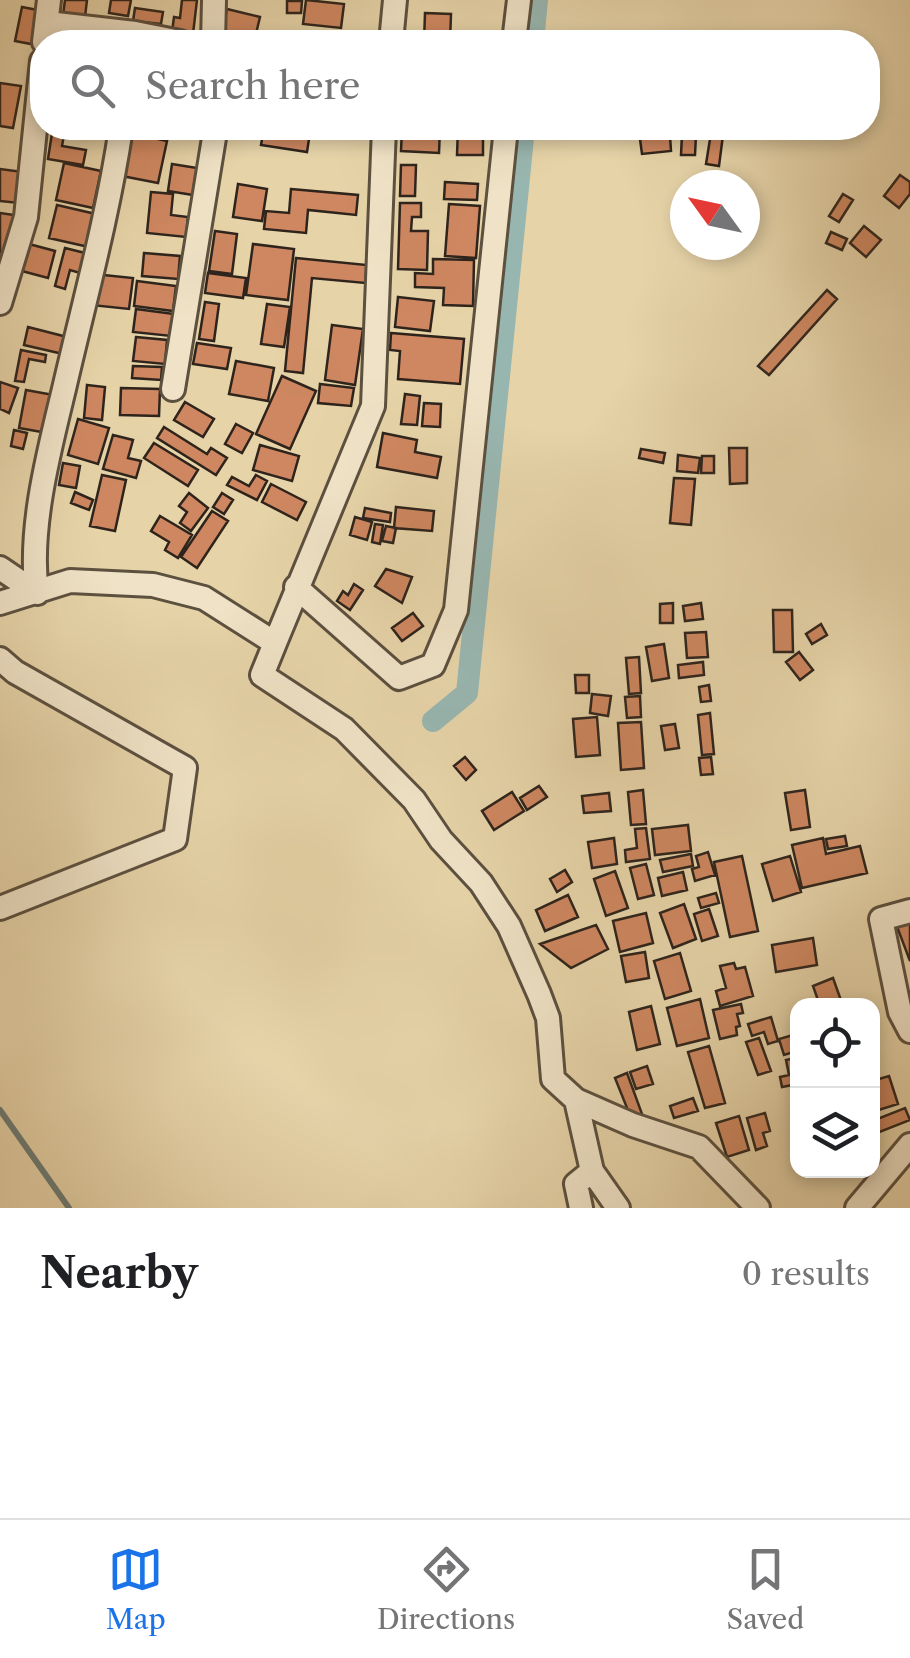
<!DOCTYPE html>
<html lang="en">
<head>
<meta charset="utf-8">
<style>
  body { margin:0; font-family:"Libre Caslon Text",serif; background:#f2f2f2; color:#202124 }
  .controls { position:absolute; right:30px; bottom:30px; display:grid; overflow:hidden; border-radius:20px; box-shadow:0 5px 15px #0003 }
  .controls button { width:90px; height:90px; display:grid; place-items:center; padding:0; border:0; border-bottom:2px solid #e0e0e0; background:#fff; color:#202124; font:50px sans-serif }
  .compass { position:absolute; left:670px; top:170px; width:90px; height:90px; border-radius:50%; background:#fff; box-shadow:0 5px 15px #0003; rotate:303deg }
  .list { margin:0; padding:0; list-style:none }
  h2 { display:flex; justify-content:space-between; align-items:center; height:130px; margin:0; padding:0 40px; font-size:42px }
  h2 small { font-size:32px; font-weight:400; color:#757577 }
  .icon { flex:none; width:55px; height:55px; fill:none; stroke:currentColor; stroke-width:2; stroke-linecap:round; stroke-linejoin:round }
  .map { position:relative; flex:none; width:910px; height:1208px; overflow:hidden }
  .search { position:absolute; background:#fff; box-shadow:0 5px 15px #0003; left:30px; right:30px; top:30px; height:110px; display:flex; align-items:center; gap:25px; box-sizing:border-box; padding:0 35px; border-radius:40px; color:#757577; font-size:38px }
  .sheet { height:310px; background:#fff }
  nav { display:flex; justify-content:space-around; align-items:center; box-sizing:border-box; height:140px; border-top:2px solid #e0e0e0; background:#fff; font-size:28px; color:#757577 }
  nav a { display:grid; justify-items:center; gap:5px }
  nav .on { color:#1a73e8 }
  .map>svg:first-child { display:block }
  .lines { fill:none; stroke-linecap:round; stroke-linejoin:round }
  .stream { stroke:#6e7c75; stroke-width:6 }
  .canal { stroke:#98b6b0; stroke-width:22 }
  .building { fill:#ce8760; stroke:#2e241c; stroke-width:2.5 }
  .street-casing { stroke:#5c503f; stroke-width:28 }
  .street { stroke:#efe2c6; stroke-width:22 }
</style>
</head>
<body>
<div class="map">
<svg width="910" height="1208" viewBox="0 0 910 1208">
  <rect width="100%" height="100%" fill="#e6d3a8"/>
  <filter id="stains"><feTurbulence type="fractalNoise" baseFrequency=".002" numOctaves="4"/><feColorMatrix values="0 0 0 0 .2 0 0 0 0 .09 0 0 0 0 .02 0 0 0 .5 -.17"/></filter>
  <radialGradient id="worn" r=".72"><stop offset=".6" stop-color="#630" stop-opacity="0"/><stop offset="1" stop-color="#630" stop-opacity=".3"/></radialGradient>
  <g class="lines">
    <path class="stream" d="M0,1110L69,1208"/>
    <path class="canal" d="M533,42L537,0
      M433,721L467,693L524,128"/>
  </g>
  <path class="building" d="M65,0H87L85,17L63,15Z
    M111,0H131L128,16L109,13Z
    M182,0H197L193,34L172,32L174,17L180,18Z
    M306,0L344,4L341,28L303,24Z
    M287,1H302L301,13H287Z
    M22,7L43,11L36,45L15,41Z
    M135,8L163,12L161,24L133,21Z
    M227,9L260,17L254,42L221,35Z
    M425,13L451,14L450,42H424Z
    M282,32L302,36L300,42H279Z
    M0,83L21,86L13,128L0,126Z
    M264,128H291L290,136L309,139L307,152L261,145Z
    M294,128H348V136L293,135Z
    M402,128H440L439,153L401,151Z
    M458,128H483V155H457Z
    M52,133L64,135L62,146L86,150L83,165L48,159Z
    M131,133L167,141L158,183L122,176Z
    M711,133L723,135L719,166L706,164Z
    M682,134L696,135L695,155H681Z
    M670,136L671,151L642,154L640,139Z
    M64,163L101,171L93,208L56,200Z
    M172,164L197,168L193,195L168,191Z
    M401,165H416L415,196H400Z
    M0,169L23,172L19,203L0,201Z
    M900,175L910,182V194L899,208L884,196Z
    M445,182L478,184L477,200L444,199Z
    M238,184L267,189L262,221L233,217Z
    M291,189L358,195L356,215L308,210L306,233L264,229L266,211L289,213Z
    M151,192L173,194L171,215L188,217L186,237L147,233Z
    M843,194L853,200L839,222L829,216Z
    M400,203H421V217H412L411,231H428L427,270L398,269Z
    M449,204L480,206L476,258L445,256Z
    M57,205L100,215L93,248L49,238Z
    M0,213L14,215L7,254L0,252Z
    M864,226L881,240L866,257L850,243Z
    M215,231L237,234L232,274L209,271Z
    M831,232L847,239L842,250L826,243Z
    M29,244L55,251L48,278L22,271Z
    M253,244L294,249L288,300L246,295Z
    M65,248L93,255L87,275L70,270L65,289L55,286Z
    M144,253L180,256L178,279L142,276Z
    M296,258L367,265L365,283L312,278L303,373L285,371Z
    M433,259L474,260L473,306L443,305L444,288L415,287V273L433,274Z
    M208,273L246,278L243,298L205,293Z
    M94,274L133,278L129,309L91,305Z
    M137,281L176,286L173,311L134,306Z
    M827,290L837,299L769,375L758,366Z
    M398,297L434,301L430,331L395,327Z
    M205,302L219,304L214,341L199,339Z
    M267,304L290,307L284,347L261,344Z
    M136,309L174,314L171,336L133,332Z
    M332,325L363,329L355,385L325,380Z
    M28,327L67,337L63,354L24,345Z
    M391,333L464,339L460,384L398,379L400,351L390,350Z
    M136,337L167,340L165,364L133,361Z
    M197,343L231,348L227,369L193,364Z
    M21,350L46,355L45,362L29,359L24,382L15,381Z
    M236,361L274,368L268,401L229,394Z
    M133,366L162,367L161,380L132,378Z
    M282,376L316,391L290,449L256,434Z
    M0,382L18,388L9,413L0,409Z
    M320,384L354,388L351,406L318,403Z
    M87,385L105,387L102,420L84,418Z
    M121,388L160,389L159,416L120,415Z
    M26,390L59,396L53,434L19,428Z
    M405,394L420,396L417,425L401,424Z
    M185,402L214,419L203,437L174,420Z
    M424,403L441,404L440,427L422,426Z
    M78,419L109,428L98,464L68,455Z
    M236,424L253,433L242,453L225,444Z
    M164,427L207,454L211,448L227,458L216,475L157,438Z
    M14,430L27,433L23,449L11,446Z
    M383,433L417,440L415,452L441,457L437,478L377,467Z
    M113,435L133,440L128,458L141,461L136,478L103,469Z
    M154,443L198,470L188,486L144,458Z
    M260,445L299,456L292,481L253,470Z
    M729,448H747V483L730,484Z
    M641,449L665,453L663,463L639,458Z
    M678,455L700,458L698,473L677,471Z
    M702,456H714V473H701Z
    M63,463L80,466L76,488L59,485Z
    M102,475L126,480L115,531L90,526Z
    M256,475L267,481L257,500L227,485L232,477L249,486Z
    M674,478L695,479L691,525L670,523Z
    M271,484L306,502L297,520L262,502Z
    M75,492L93,500L89,510L71,503Z
    M189,493L208,508L191,531L180,523L187,512L179,506Z
    M222,493L233,500L224,514L213,507Z
    M396,507L434,511L432,531L394,528Z
    M365,508L391,513L390,522L363,518Z
    M212,511L228,521L197,568L181,557Z
    M160,516L192,535L178,558L165,550L169,542L151,531Z
    M355,517L372,522L367,540L350,535Z
    M375,524L383,525L380,544L372,542Z
    M386,526L396,528L393,543L382,541Z
    M386,569L412,577L402,603L375,586Z
    M354,584L363,590L350,610L337,601L343,591L348,595Z
    M673,603V623H660V604Z
    M701,603L703,619L685,621L683,606Z
    M773,610H792L793,652H774Z
    M413,613L423,626L402,641L392,628Z
    M821,624L827,635L812,644L806,634Z
    M706,632L708,657L687,658L685,633Z
    M664,644L669,678L652,681L646,647Z
    M799,652L813,670L800,680L786,662Z
    M639,657L641,693L629,694L626,658Z
    M703,662L704,675L679,678L678,665Z
    M575,675H589V693H576Z
    M709,685L711,701L701,702L699,687Z
    M592,694L611,696L608,716L590,713Z
    M640,696L641,717L627,718L625,697Z
    M710,713L714,754L702,755L698,715Z
    M597,717L600,755L576,757L573,719Z
    M641,722L644,768L621,770L618,723Z
    M675,724L679,748L665,750L661,726Z
    M465,757L476,770L466,780L454,766Z
    M711,757L713,774L701,775L699,758Z
    M539,786L547,797L527,810L520,798Z
    M643,790L646,824L631,825L628,792Z
    M805,790L810,827L791,830L785,793Z
    M512,792L524,811L494,830L482,811Z
    M609,793L611,811L584,813L582,796Z
    M688,825L691,851L655,855L652,829Z
    M646,828L650,859L626,862L625,850L637,848L635,829Z
    M845,836L847,846L828,849L826,839Z
    M614,838L617,864L592,868L588,842Z
    M823,838L826,854L860,846L867,873L802,888L792,845Z
    M708,852L715,875L695,881L692,869L699,867L696,856Z
    M691,854L693,866L663,872L660,860Z
    M742,856L758,931L730,937L714,862Z
    M790,856L801,892L773,901L762,864Z
    M646,864L654,895L638,899L630,868Z
    M565,870L572,882L557,892L550,879Z
    M615,871L628,908L606,916L594,879Z
    M683,872L687,890L662,896L658,878Z
    M716,893L719,903L701,908L698,898Z
    M568,895L578,917L545,931L536,910Z
    M684,904L696,939L673,948L660,913Z
    M709,909L718,936L702,941L694,914Z
    M646,913L653,943L620,952L613,921Z
    M910,918V961L896,924Z
    M596,925L608,949L571,968L540,944Z
    M813,938L817,965L776,972L772,945Z
    M645,952L649,978L626,982L621,956Z
    M680,953L691,991L665,999L654,961Z
    M734,963L736,969L745,967L753,996L720,1006L716,991L726,988L720,966Z
    M833,978L843,1006H820L813,986Z
    M700,999L709,1038L677,1046L667,1008Z
    M741,1004L743,1013L737,1014L740,1026L736,1027L737,1035L720,1039L713,1010Z
    M651,1006L660,1044L637,1050L629,1012Z
    M771,1017L778,1041L768,1044L764,1032L752,1036L748,1024Z
    M793,1035L797,1051L784,1055L779,1039Z
    M759,1038L771,1071L758,1075L746,1042Z
    M709,1046L725,1103L705,1108L688,1052Z
    M796,1058L798,1084L782,1087L780,1077L789,1075L786,1060Z
    M647,1066L653,1084L636,1089L630,1072Z
    M627,1073L642,1114L631,1118L615,1078Z
    M889,1076L898,1104L872,1112V1081Z
    M693,1098L698,1111L674,1118L670,1106Z
    M905,1108L910,1120L872,1135V1121Z
    M765,1113L770,1131L763,1133L767,1146L756,1150L747,1118Z
    M739,1116L749,1150L727,1157L716,1123Z"/>
  <g class="lines">
    <g class="street-casing">
      <path id="street" d="M47,23L135,33L180,42
        M44,42L49,0
        M213,42L214,0
        M391,42L395,0
        M514,42L519,0
        M0,303L26,217L42,61
        M173,389L214,138V128
        M0,568L37,593
        M296,587L399,678L433,665L456,610L506,128
        M37,593C28,530 49,451 64,389C84,302 108,216 121,128
        M0,603L70,581L153,585L204,598L275,643L373,406L384,128
        M275,643L262,675L344,729L414,800L441,840L481,883L509,926L539,994L548,1018L553,1079L576,1100L633,1125L699,1147L758,1208
        M0,659L15,672L185,768L175,839L0,908
        M910,911L881,919L900,1012L910,1031
        M576,1100L592,1171L618,1208
        M581,1208L576,1184L592,1171
        M857,1208L910,1145"/>
    </g>
    <use href="#street" class="street"/>
  </g>
  <rect width="100%" height="100%" filter="url(#stains)"/>
  <rect width="100%" height="100%" fill="url(#worn)"/>
</svg>
<div class="controls">
<button><svg class="icon" aria-label="locate" viewBox="0 0 24 24"><circle cx="12" cy="12" r="6"/><path d="M12 2v4M12 18v4M2 12h4M18 12h4"/></svg></button>
<button><svg class="icon" aria-label="layers" viewBox="0 0 24 24"><path d="M12 4l9 5-9 5-9-5zM3 14l9 5 9-5"/></svg></button>
</div>
<svg class="compass" viewBox="-18 -18 36 36"><path d="M0-13l5 13h-10z" fill="#e53935"/><path d="M0 13l5-13h-10z" fill="#757577"/></svg>
<div class="search"><svg class="icon" aria-label="search" viewBox="0 0 24 24"><circle cx="10" cy="10" r="6"/><path d="M15 15l6 6"/></svg>Search here</div>
</div>
<section class="sheet">
<h2>Nearby<small>0 results</small></h2>
<ul class="list">
</ul>
</section>
<nav>
<a class="on"><svg class="icon" aria-label="map" viewBox="0 0 24 24"><path d="M3 6l6-2 6 2 6-2v14l-6 2-6-2-6 2zM9 4v14M15 6v14"/></svg>Map</a>
<a><svg class="icon" aria-label="directions" viewBox="0 0 24 24"><path d="M12 3l9 9-9 9-9-9zM9 14v-3h6M13 9l2 2-2 2"/></svg>Directions</a>
<a><svg class="icon" aria-label="saved" viewBox="0 0 24 24"><path d="M7 4h10v16l-5-4-5 4z"/></svg>Saved</a>
</nav>
</body>
</html>
